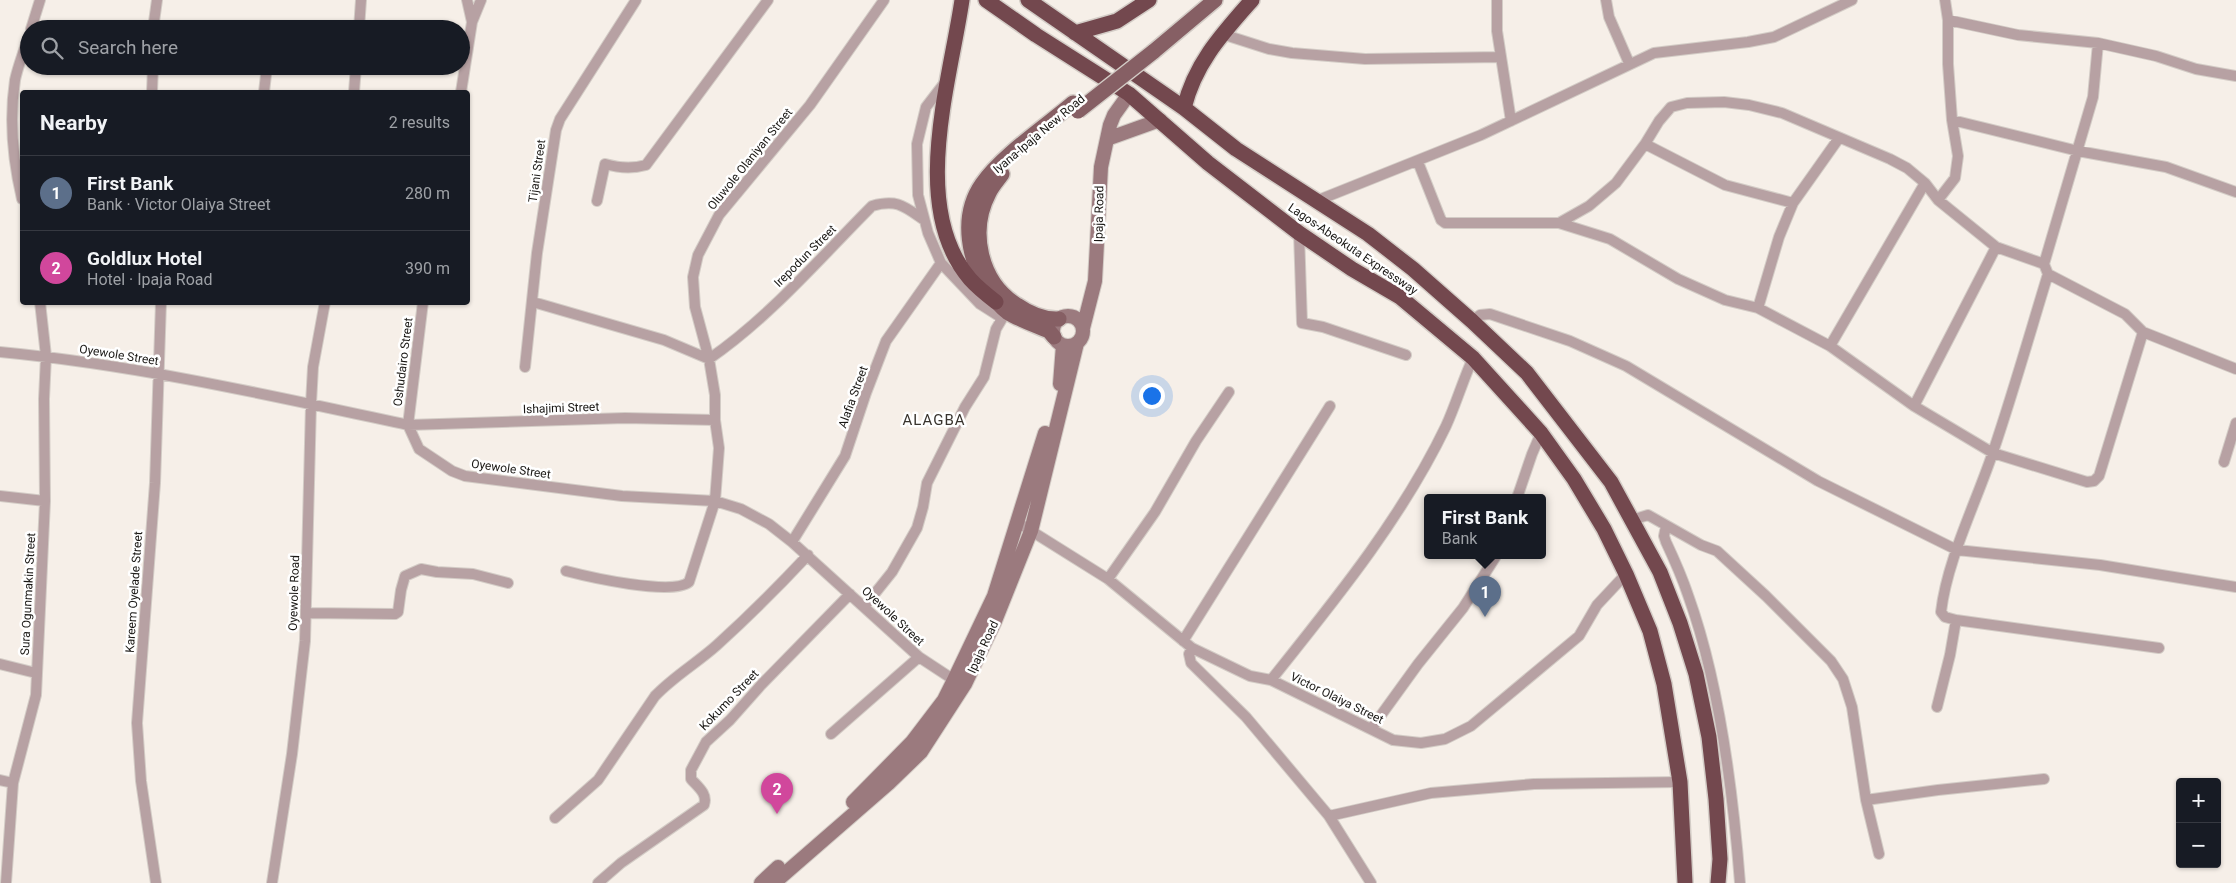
<!DOCTYPE html>
<html lang="en">
<head>
<meta charset="utf-8">
<style>
  body { margin:0; font-family:Roboto,sans-serif; background:#20242c; color:#f1f3f6 }
  .controls { position:absolute; right:15px; bottom:15px; display:grid; overflow:hidden; border-radius:5px; box-shadow:0 1px 4px #0004 }
  .controls button { width:45px; height:45px; display:grid; place-items:center; padding:0; border:0; border-bottom:1px solid #363941; background:#171b24; color:#f1f3f6; font:25px sans-serif }
  .you { position:absolute; left:1151px; top:395px; width:18px; height:18px; margin:-12px; border:4px solid #fff; border-radius:50%; background:#1a73e8; box-shadow:0 0 0 8px #1a73e833 }
  .badge { display:grid; place-items:center; width:32px; height:32px; border-radius:50%; background:#1676a3; color:#fff; font-size:16px; font-weight:700 }
  .pin { position:absolute; translate:-50% -41px; filter:drop-shadow(0 1px 2px #0008) }
  .pin::after { content:''; position:absolute; top:26px; width:18px; height:15px; background:inherit; clip-path:polygon(0 0,100% 0,50% 100%) }
  .popup { position:absolute; left:1424px; top:494px; width:122px; height:65px; box-sizing:border-box; display:grid; place-content:center; border-radius:5px; background:#171b24; filter:drop-shadow(0 1px 4px #0005); font-size:16px; white-space:nowrap; color:#9ea1a6 }
  .popup b { font-size:19px; color:#f1f3f6 }
  .popup::after { content:''; position:absolute; left:50%; top:100%; margin-left:-10px; border:10px solid transparent; border-top-color:#171b24 }
  .list { margin:0; padding:0; list-style:none }
  h2 { display:flex; justify-content:space-between; align-items:center; height:65px; margin:0; padding:0 20px; font-size:21px }
  h2 small { font-size:16px; font-weight:400; color:#9ea1a6 }
  .list li { display:grid; grid-template-columns:32px 1fr auto; gap:15px; align-items:center; box-sizing:border-box; height:75px; padding:0 20px; border-top:1px solid #363941 }
  .list b { display:block; font-size:19px; white-space:nowrap }
  .list p { margin:0; font-size:16px; white-space:nowrap; color:#9ea1a6 }
  .list em { font-size:16px; font-style:normal; color:#9ea1a6 }
  .icon { flex:none; width:28px; height:28px; fill:none; stroke:currentColor; stroke-width:2; stroke-linecap:round; stroke-linejoin:round }
  .map { position:relative; flex:none; width:2236px; height:883px; overflow:hidden }
  .search { position:absolute; background:#171b24; box-shadow:0 1px 4px #0004; left:20px; top:20px; width:450px; height:55px; display:flex; align-items:center; gap:12px; box-sizing:border-box; padding:0 18px; border-radius:28px; color:#9ea1a6; font-size:19px }
  .panel { position:absolute; background:#171b24; box-shadow:0 1px 4px #0004; left:20px; top:90px; width:450px; height:215px; border-radius:5px }
  .map>svg:first-child { display:block }
  .lines { fill:none; stroke-linecap:round; stroke-linejoin:round }
  .street-casing { stroke:#d3ccc6; stroke-width:12 }
  .secondary-casing { stroke:#d3ccc6; stroke-width:16 }
  .primary-casing { stroke:#d3ccc6; stroke-width:18 }
  .highway-casing { stroke:#d3ccc6; stroke-width:18 }
  .street { stroke:#b7a1a3; stroke-width:10 }
  .secondary { stroke:#9b7a7e; stroke-width:14 }
  .primary { stroke:#865f64; stroke-width:15 }
  .highway { stroke:#73484e; stroke-width:15 }
  .primary-bridge-casing { stroke:#d3ccc6; stroke-width:18; stroke-linecap:butt }
  .primary-bridge { stroke:#865f64; stroke-width:15 }
  .labels { text-anchor:middle; stroke-width:5; stroke-linejoin:round; paint-order:stroke }
  .street-label { font-size:12px; fill:#191714; stroke:#fff }
  .quarter-label { font-size:15px; letter-spacing:1px; fill:#39342e; stroke:#fff }
</style>
</head>
<body>
<div class="map">
<svg width="2236" height="883" viewBox="0 0 2236 883">
  <rect width="100%" height="100%" fill="#f6efe8"/>
  <g class="lines">
    <g class="street-casing">
      <path id="street" d="M1497,0V31L1511,121
        M1606,0L1609,17L1629,63
        M1948,20L2018,35L2098,43L2156,56L2196,69L2236,76
        M472,22L481,0
        M31,29L40,0
        M153,29L157,0
        M359,29L361,0
        M1222,34L1269,49L1292,53L1365,59L1501,57
        M946,81L926,107L917,144L918,195L928,233L941,263L980,304L1002,318
        M152,92L153,66
        M264,92L267,66
        M354,92L356,66
        M461,92L472,22L467,0
        M1952,120L2078,151L2166,167L2236,192
        M1645,144L1725,185L1793,203
        M1418,162L1441,220L1445,223H1559L1589,206L1616,183L1645,144L1659,121L1671,107L1687,103L1724,102L1749,105L1782,113L1890,159L1907,168L1925,183L1938,200L1996,247L2044,264L2048,274L2125,314L2143,332L2236,369
        M22,199C13,161 9,120 15,80C18,66 24,50 29,36
        M1938,200L1955,178L1958,156L1952,120L1948,64V20L1945,0
        M597,201L605,164C619,168 632,169 646,165L768,0
        M1316,201L1481,135L1654,53L1748,42L1774,37L1852,0
        M1559,223L1610,239L1678,279L1725,300L1758,308L1830,346L1914,406L1993,453L2087,482L2094,481L2099,476L2143,332
        M1299,233L1302,323L1323,327L1406,355
        M2044,264L2093,97L2098,43
        M2048,274C2030,333 2013,393 1993,452C1976,503 1947,560 1941,612L1945,617L1956,620L2159,648
        M423,302L408,425L625,418L715,420
        M533,302L664,340L709,359C770,317 820,258 872,206C897,199 904,206 924,220
        M1758,308L1779,237L1793,203L1839,138
        M1472,321L1480,315L1490,314L1570,341L1626,366L1818,481L1957,550L2100,565L2236,587
        M1830,346L1925,183
        M0,352C137,365 273,396 408,425L419,449L452,471L465,476L622,496L715,501L741,509L769,524L792,542L919,657L954,680
        M525,367L537,253L556,130L560,119L636,0
        M1914,406L1996,247
        M2224,462L2236,423
        M0,496L45,501
        M1517,498L1532,454L1541,433
        M1632,520L1648,515L1701,545L1717,551L1766,596L1831,661L1843,679L1852,707L1866,800L1879,854
        M1017,522L1108,579L1192,648L1250,676L1271,680L1393,740L1421,743L1445,739L1471,726L1579,636L1597,605L1626,574
        M1666,526L1664,536L1666,542C1674,559 1682,577 1688,595C1719,681 1733,791 1740,883
        M792,542L845,456L866,393L886,341L941,263
        M566,571C589,577 672,596 689,582L715,501L719,448L715,420V395L709,359L695,307L693,277L698,255L719,215L810,105L884,0
        M1108,579L1155,512L1196,441L1229,392
        M864,607L892,572L917,528L923,507L927,483L965,407L984,377L996,329L1006,312
        M307,613L395,614L398,612L401,590L405,576L421,569L437,572L473,574L508,583
        M1183,641L1330,406
        M1192,648L1189,654L1191,663L1246,717L1329,816L1371,883
        M0,664L36,673
        M1271,680C1335,600 1402,518 1446,426C1456,404 1463,380 1473,358
        M1937,707L1950,655L1956,620
        M1371,729L1418,664L1463,608L1496,556
        M831,734L919,657
        M0,780L13,783
        M1866,800L1938,790L2044,779
        M1329,816L1431,793L1534,784L1680,782
        M555,818L598,780L655,696C674,676 697,663 717,645C749,616 779,586 808,555
        M6,883L13,783L36,695L45,501L44,399L46,356L40,302
        M156,883L141,781L137,723L155,483L161,302
        M272,883L292,754L305,641L311,404L313,367L325,302
        M598,883L621,863L704,805C708,794 698,787 691,779V770L706,742L730,720L761,685L850,594"/>
    </g>
    <g class="secondary-casing">
      <path id="secondary" d="M1107,139L1160,120
        M1053 331a15 15 0 1 1 30 0a15 15 0 1 1-30 0Z
        M1083,328L1095,281L1101,167L1110,125L1114,115L1129,94
        M1060,384L1063,345
        M853,802L912,742L944,700L954,680L994,596L1045,433
        M761,883L778,867
        M774,883L889,783L921,752L965,684L995,621L1031,531L1077,343"/>
    </g>
    <g class="primary-casing">
      <path id="primary" d="M1153,52L1215,0
        M1002,174C998,180 992,186 989,193C969,231 980,282 1017,305C1030,314 1044,320 1059,319
        M1054,337L1049,331C1035,325 1020,320 1007,312C1000,307 994,299 989,292C969,262 959,217 982,184C1001,156 1046,126 1073,103"/>
    </g>
    <g class="highway-casing">
      <path id="highway" d="M962,0C950,82 909,208 970,279C978,288 987,295 996,302
        M986,0L1036,35L1129,94L1208,163L1299,233L1352,269L1400,297L1473,358L1541,433L1574,479L1604,529L1626,574L1650,631L1664,684L1680,782L1685,883
        M1028,0L1184,108L1236,149L1368,234L1413,269L1472,321L1527,373L1611,482L1660,572L1680,623L1696,674L1709,737L1716,799L1720,859L1718,883
        M1075,33L1117,21L1149,0
        M1184,108C1195,63 1222,34 1252,0"/>
    </g>
    <use href="#street" class="street"/>
    <use href="#secondary" class="secondary"/>
    <use href="#primary" class="primary"/>
    <use href="#highway" class="highway"/>
    <g class="primary-bridge-casing">
      <path id="primary-bridge" d="M1078,111L1153,52"/>
    </g>
    <use href="#primary-bridge" class="primary-bridge"/>
  </g>
  <g class="labels">
    <g class="street-label">
      <text transform="translate(1039 134) rotate(-40)" y="4">Iyana-Ipaja New Road</text>
      <text transform="translate(750 159) rotate(-51)" y="4">Oluwole Olaniyan Street</text>
      <text transform="translate(537 171) rotate(-82)" y="4">Tijani Street</text>
      <text transform="translate(1099 214) rotate(-89)" y="4">Ipaja Road</text>
      <text transform="translate(1353 249) rotate(34)" y="4">Lagos-Abeokuta Expressway</text>
      <text transform="translate(805 256) rotate(-45)" y="4">Irepodun Street</text>
      <text transform="translate(119 355) rotate(9)" y="4">Oyewole Street</text>
      <text transform="translate(403 362) rotate(-83)" y="4">Oshudairo Street</text>
      <text transform="translate(853 397) rotate(-70)" y="4">Alafia Street</text>
      <text transform="translate(561 408) rotate(-2)" y="4">Ishajimi Street</text>
      <text transform="translate(511 469) rotate(8)" y="4">Oyewole Street</text>
      <text transform="translate(134 592) rotate(-86)" y="4">Kareem Oyelade Street</text>
      <text transform="translate(294 593) rotate(-88)" y="4">Oyewole Road</text>
      <text transform="translate(28 594) rotate(-87)" y="4">Sura Ogunmakin Street</text>
      <text transform="translate(893 616) rotate(43)" y="4">Oyewole Street</text>
      <text transform="translate(983 647) rotate(-65)" y="4">Ipaja Road</text>
      <text transform="translate(1337 698) rotate(26)" y="4">Victor Olaiya Street</text>
      <text transform="translate(729 700) rotate(-46)" y="4">Kokumo Street</text>
    </g>
    <g class="quarter-label">
      <text x="934" y="425">ALAGBA</text>
    </g>
  </g>
</svg>
<div class="controls">
<button>+</button>
<button>−</button>
</div>
<div class="you"></div>
<div class="pin badge" style="left:1485px;top:617px;background:#5c6f8a">1</div>
<div class="popup"><b>First Bank</b>Bank</div>
<div class="pin badge" style="left:777px;top:814px;background:#d1479c">2</div>
<div class="search"><svg class="icon" aria-label="search" viewBox="0 0 24 24"><circle cx="10" cy="10" r="6"/><path d="M15 15l6 6"/></svg>Search here</div>
<section class="panel">
<h2>Nearby<small>2 results</small></h2>
<ul class="list">
<li><span class="badge" style="background:#5c6f8a">1</span><div><b>First Bank</b><p>Bank · Victor Olaiya Street</p></div><em>280 m</em></li>
<li><span class="badge" style="background:#d1479c">2</span><div><b>Goldlux Hotel</b><p>Hotel · Ipaja Road</p></div><em>390 m</em></li>
</ul>
</section>
</div>
</body>
</html>
